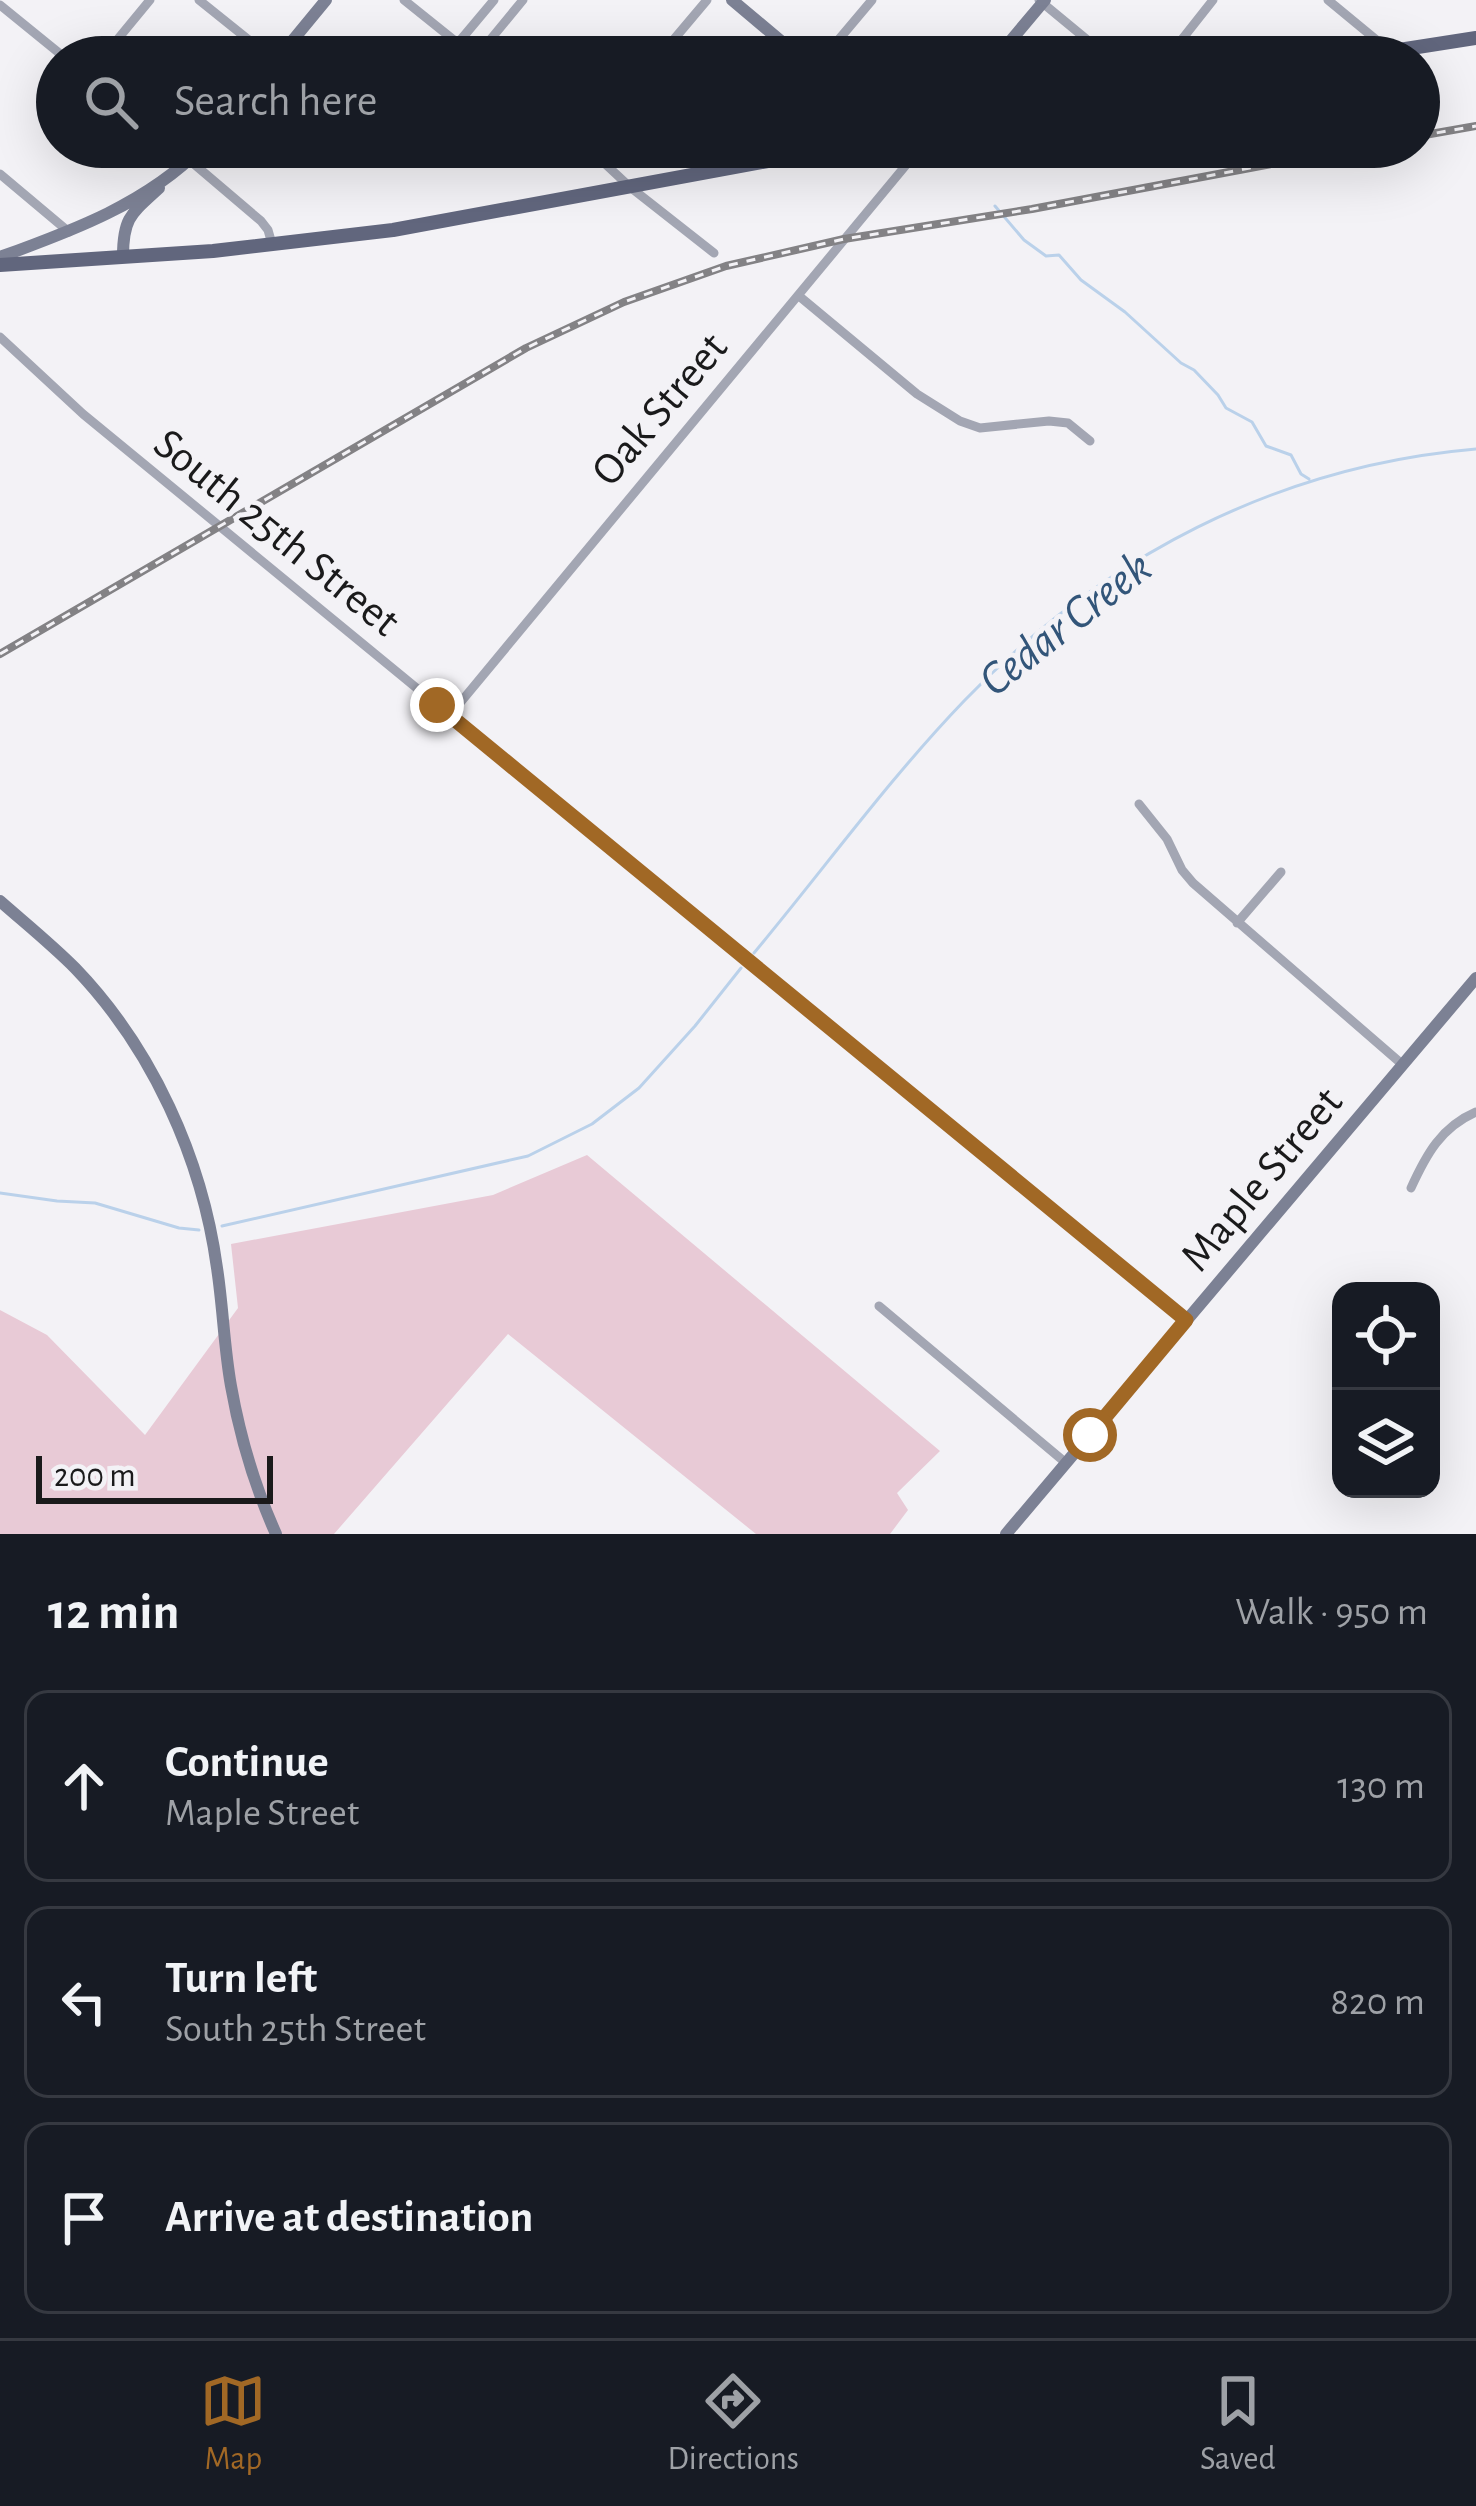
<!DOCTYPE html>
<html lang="en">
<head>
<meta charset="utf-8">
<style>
  body { margin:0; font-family:"Alegreya Sans",sans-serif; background:#20242c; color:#f1f3f6 }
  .controls { position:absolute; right:36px; bottom:36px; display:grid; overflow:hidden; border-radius:24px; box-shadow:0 12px 48px #0002 }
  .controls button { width:108px; height:108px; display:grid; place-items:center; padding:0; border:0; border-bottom:3px solid #363941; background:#171b24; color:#f1f3f6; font:60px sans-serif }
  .scale { position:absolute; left:36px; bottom:30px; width:237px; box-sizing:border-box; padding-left:12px; border:6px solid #1a1a1b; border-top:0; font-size:33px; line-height:42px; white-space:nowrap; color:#1a1a1b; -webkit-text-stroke:9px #f3f2f6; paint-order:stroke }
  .stop { position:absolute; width:36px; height:36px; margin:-27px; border:9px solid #a16825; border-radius:50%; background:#fff }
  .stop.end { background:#a16825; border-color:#fff; box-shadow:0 3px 12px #0008 }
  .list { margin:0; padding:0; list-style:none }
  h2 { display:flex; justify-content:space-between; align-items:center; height:156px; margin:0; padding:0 48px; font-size:51px }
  h2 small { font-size:39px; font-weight:400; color:#9ea1a6 }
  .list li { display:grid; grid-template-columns:78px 1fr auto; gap:36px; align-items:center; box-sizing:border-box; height:192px; margin:0 24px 24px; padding:0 24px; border:3px solid #363941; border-radius:24px }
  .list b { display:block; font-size:45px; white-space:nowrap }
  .list p { margin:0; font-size:39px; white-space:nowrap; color:#9ea1a6 }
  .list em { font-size:39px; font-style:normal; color:#9ea1a6 }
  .icon { flex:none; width:66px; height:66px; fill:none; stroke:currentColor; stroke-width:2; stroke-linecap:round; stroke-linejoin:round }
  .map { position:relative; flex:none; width:1476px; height:1534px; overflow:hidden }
  .search { position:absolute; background:#171b24; box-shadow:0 12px 48px #0002; left:36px; right:36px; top:36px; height:132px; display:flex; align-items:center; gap:30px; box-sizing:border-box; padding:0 42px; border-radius:66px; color:#9ea1a6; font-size:45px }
  .sheet { height:804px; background:#171b24 }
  nav { display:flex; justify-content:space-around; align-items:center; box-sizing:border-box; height:168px; border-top:3px solid #363941; background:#171b24; font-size:33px; color:#9ea1a6 }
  nav a { display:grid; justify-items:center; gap:6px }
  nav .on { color:#a16825 }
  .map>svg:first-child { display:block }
  .green { fill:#e8cad6 }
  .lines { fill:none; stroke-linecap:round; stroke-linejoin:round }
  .stream { stroke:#bad1ea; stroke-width:3 }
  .street { stroke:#a3a6b3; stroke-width:9 }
  .secondary { stroke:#7c8194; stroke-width:12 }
  .primary { stroke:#61667d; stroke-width:14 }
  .rail-casing { stroke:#838285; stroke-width:8 }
  .rail { stroke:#f3f2f6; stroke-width:3; stroke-dasharray:9; stroke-linecap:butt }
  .route { stroke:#a16825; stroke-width:15 }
  .labels { text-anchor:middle; stroke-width:10; stroke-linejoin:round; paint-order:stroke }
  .street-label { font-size:45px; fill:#1a1a1b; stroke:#f3f2f6 }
  .water-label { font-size:48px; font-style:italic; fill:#325579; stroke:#f3f2f6 }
</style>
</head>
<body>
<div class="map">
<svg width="1476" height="1534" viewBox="0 0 1476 1534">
  <rect width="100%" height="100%" fill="#f3f2f6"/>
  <path class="green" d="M587,1155L940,1451L897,1493L908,1510L890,1534H756L508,1334L334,1534H0V1310L47,1335L145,1435L238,1308L231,1244L493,1195Z"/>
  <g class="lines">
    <path class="stream" d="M995,206L1024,240L1046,256L1059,255L1081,280L1125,312L1181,363L1194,370L1218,395L1226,408L1252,422L1266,446L1291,455L1301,474L1309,479
      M754,953C824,869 889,779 964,701C1102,557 1277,466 1476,449
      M0,1193L57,1201L95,1203L179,1228L199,1230
      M222,1226L528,1156L592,1124L639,1088L695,1026L741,968"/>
    <path class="street" d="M199,0L270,57
      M404,0L475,57
      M1039,0L1108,57
      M1328,0L1391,52
      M0,5L64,57
      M458,43L494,0
      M103,57L150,0
      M476,57L523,0
      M659,57L707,0
      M824,57L872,0
      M1168,57L1213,0
      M174,147L261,221L268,230L272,244
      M587,147L630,187L714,253
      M733,166L749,147
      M0,174L69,232
      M799,296L917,394L960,421L980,428L1049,421L1068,423L1090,441
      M0,337L83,414L1186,1320
      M450,715L921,147
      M1139,804L1167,839L1182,870L1193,883L1403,1065
      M1237,923L1281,872
      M1411,1188C1426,1155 1441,1127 1476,1112
      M879,1306L1066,1463"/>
    <path class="secondary" d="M732,0L800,57
      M279,57L326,0
      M997,57L1045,0
      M123,256C123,217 132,213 159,188
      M0,257C72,231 148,203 202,147
      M0,901C25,923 51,944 75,968C152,1048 202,1158 217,1268C223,1307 224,1347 231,1386C240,1437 255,1487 276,1534
      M1006,1534L1476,978"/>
    <path class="primary" d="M1354,57L1476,38
      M0,265L213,251L393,230L844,147"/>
    <g class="rail-casing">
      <path id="rail" d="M1419,136L1476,126
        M0,654L526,348L624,302L726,266L844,239L1032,209L1362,147"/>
    </g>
    <use href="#rail" class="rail"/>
  </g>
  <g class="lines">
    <path class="route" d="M437,705L1186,1320L1090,1435"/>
  </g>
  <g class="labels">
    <g class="street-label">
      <text transform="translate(658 408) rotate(-50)" y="16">Oak Street</text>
      <text transform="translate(278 531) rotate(39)" y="16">South 25th Street</text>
      <text transform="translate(1260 1178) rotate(-50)" y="16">Maple Street</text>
    </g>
    <g class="water-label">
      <text transform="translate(1064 622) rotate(-38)" y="17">Cedar Creek</text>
    </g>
  </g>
</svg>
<div class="controls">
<button><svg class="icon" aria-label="locate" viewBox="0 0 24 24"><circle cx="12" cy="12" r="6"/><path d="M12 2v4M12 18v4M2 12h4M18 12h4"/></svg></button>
<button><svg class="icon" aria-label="layers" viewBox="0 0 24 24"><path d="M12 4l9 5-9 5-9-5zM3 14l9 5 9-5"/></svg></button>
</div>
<div class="scale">200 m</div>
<div class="stop" style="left:1090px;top:1435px"></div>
<div class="stop end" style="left:437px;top:705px"></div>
<div class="search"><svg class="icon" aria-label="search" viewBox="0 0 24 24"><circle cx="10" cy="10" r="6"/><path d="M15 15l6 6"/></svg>Search here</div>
</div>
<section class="sheet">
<h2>12 min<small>Walk · 950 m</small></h2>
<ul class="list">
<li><svg class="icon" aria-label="ahead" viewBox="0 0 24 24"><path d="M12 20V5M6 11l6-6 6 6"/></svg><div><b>Continue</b><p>Maple Street</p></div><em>130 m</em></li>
<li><svg class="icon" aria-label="left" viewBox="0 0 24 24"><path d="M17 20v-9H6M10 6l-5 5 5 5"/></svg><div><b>Turn left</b><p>South 25th Street</p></div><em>820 m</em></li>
<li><svg class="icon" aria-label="arrive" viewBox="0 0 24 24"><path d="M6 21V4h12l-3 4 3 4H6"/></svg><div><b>Arrive at destination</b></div></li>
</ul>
</section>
<nav>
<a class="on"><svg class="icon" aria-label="map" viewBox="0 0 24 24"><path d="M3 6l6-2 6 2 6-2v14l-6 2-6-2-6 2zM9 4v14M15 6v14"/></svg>Map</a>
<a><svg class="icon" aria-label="directions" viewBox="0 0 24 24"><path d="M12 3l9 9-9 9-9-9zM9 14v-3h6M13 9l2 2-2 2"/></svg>Directions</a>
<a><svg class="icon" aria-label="saved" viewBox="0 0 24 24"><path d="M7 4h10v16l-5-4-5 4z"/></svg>Saved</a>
</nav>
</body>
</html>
